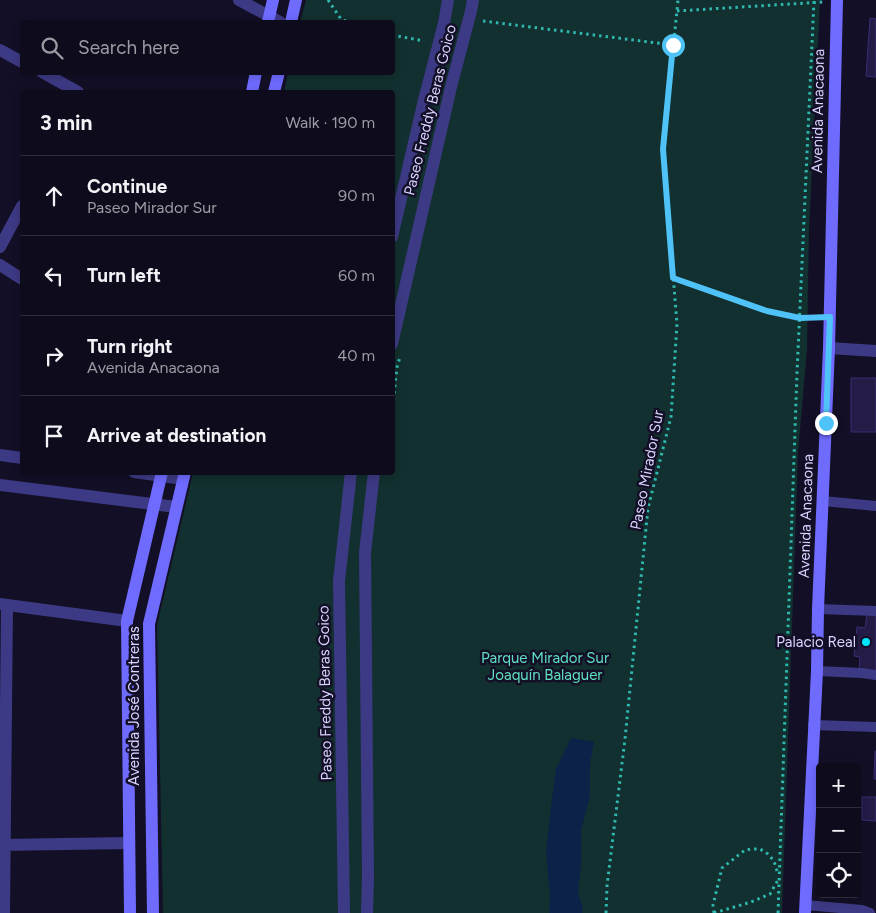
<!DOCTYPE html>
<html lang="en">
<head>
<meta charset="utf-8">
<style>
  body { margin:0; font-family:Figtree,sans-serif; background:#1c1929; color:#f1f3f6 }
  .controls { position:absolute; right:15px; bottom:15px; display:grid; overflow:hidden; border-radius:5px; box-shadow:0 2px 8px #0003 }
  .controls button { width:45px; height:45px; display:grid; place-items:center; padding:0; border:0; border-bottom:1px solid #2e2b3b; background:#0e0b1c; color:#f1f3f6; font:25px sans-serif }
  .stop { position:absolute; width:15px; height:15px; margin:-11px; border:4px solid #4fc3f7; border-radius:50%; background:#fff }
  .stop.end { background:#4fc3f7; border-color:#fff; box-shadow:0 1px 5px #0008 }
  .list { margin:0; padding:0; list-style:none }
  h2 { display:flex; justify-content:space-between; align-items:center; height:65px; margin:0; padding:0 20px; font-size:21px }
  h2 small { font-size:16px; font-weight:400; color:#9b9ba3 }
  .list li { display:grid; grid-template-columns:32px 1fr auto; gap:15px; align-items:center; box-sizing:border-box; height:80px; padding:0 20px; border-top:1px solid #2e2b3b }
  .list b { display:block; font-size:19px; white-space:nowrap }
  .list p { margin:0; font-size:16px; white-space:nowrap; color:#9b9ba3 }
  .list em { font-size:16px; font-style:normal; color:#9b9ba3 }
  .icon { flex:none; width:28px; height:28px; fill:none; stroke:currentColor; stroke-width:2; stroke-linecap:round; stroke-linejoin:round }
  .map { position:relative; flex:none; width:876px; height:913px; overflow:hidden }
  .search { position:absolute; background:#0e0b1c; box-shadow:0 2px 8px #0003; left:20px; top:20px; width:375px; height:55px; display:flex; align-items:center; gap:12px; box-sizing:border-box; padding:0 18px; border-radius:5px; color:#9b9ba3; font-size:19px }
  .panel { position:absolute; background:#0e0b1c; box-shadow:0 2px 8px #0003; left:20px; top:90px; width:375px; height:385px; border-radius:5px }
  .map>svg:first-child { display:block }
  .green { fill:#12302f }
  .water { fill:#0c2248 }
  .building { fill:#241b47; stroke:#3b2d73 }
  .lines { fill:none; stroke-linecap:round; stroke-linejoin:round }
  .path { stroke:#2fb8b0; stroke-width:3; stroke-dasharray:2.5 4; stroke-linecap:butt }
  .service { stroke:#3d3a85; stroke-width:10 }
  .minor { stroke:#3d3a85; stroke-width:12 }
  .tertiary { stroke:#3d3a85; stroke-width:12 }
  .secondary { stroke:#6f6bff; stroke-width:12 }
  .route { stroke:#4fc3f7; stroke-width:6 }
  .poi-dot { fill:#00e5ff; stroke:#130f26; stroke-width:2 }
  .labels { text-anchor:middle; stroke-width:5; stroke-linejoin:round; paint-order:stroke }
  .street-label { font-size:15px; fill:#d9d4ff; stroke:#130f26 }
  .poi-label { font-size:15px; fill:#d9d4ff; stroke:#130f26; text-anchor:end }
  .park-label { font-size:15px; fill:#5fe0c0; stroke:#130f26 }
</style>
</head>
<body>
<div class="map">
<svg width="876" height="913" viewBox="0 0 876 913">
  <rect width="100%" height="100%" fill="#130f26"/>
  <path class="green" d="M306,0H820L809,230L807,349L798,453L782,913H163L157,625L193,473L392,472V92H284L288,73L392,72V22H300Z"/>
  <path class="water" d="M571,738L594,742L590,763V796L581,831V865L578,892L583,909L582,913H549L550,896L546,852L551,806L556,769Z"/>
  <path class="building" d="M870,18L876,19V77L866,76Z
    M851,378H876V432H851Z
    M867,614L876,615V673L859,671L860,657L854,656L857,627L865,628Z
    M875,751H876V779H874Z
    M862,797H876V821L862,820Z"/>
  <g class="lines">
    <path class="path" d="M328,0L341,19L348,22
      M677,11L823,2
      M483,21L673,45
      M392,35L424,41
      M673,278C719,294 767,318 817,317
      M392,413L397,367L400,357
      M606,913L607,886L625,739L648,508L671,417L677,324L663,149L678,0
      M714,913L713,905L722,868L745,850L752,849H760L768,854L774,861L778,874
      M714,913L751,902L770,894L778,880
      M778,913L797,373L814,0"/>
    <path class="service" d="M823,501L876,506
      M818,609L876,611
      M817,671L862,673L876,675
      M813,725L876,727
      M806,905L862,910L870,913"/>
    <path class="minor" d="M239,0L280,22
      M0,50L22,62
      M42,72L78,92
      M0,247L22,206
      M0,265L22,279
      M829,348L876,351
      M0,455L22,458
      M134,472L183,479
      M0,485L176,507
      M0,604L127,621
      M0,845L129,843
      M4,913L7,605"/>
    <path class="tertiary" d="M392,237L424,100L444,23L448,0
      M392,344L451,87L471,11L473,0
      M344,913L339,581L351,472
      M367,913L368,877L365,553L374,472"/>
    <path class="secondary" d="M268,22L273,0
      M291,22L296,0
      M252,92L256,72
      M274,92L279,72
      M130,913L127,621L162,472
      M153,913L149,624L185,472
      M805,913L817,671L818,609L829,348L837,0"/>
  </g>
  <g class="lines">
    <path class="route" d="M673,45L663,149L673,278L767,311L800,318L830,317L826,423"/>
  </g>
  <circle class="poi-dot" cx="866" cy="642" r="5"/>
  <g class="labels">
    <g class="street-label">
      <text transform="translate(430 110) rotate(-76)" y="5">Paseo Freddy Beras Goico</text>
      <text transform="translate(818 111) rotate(-89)" y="5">Avenida Anacaona</text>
      <text transform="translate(647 470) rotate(-79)" y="5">Paseo Mirador Sur</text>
      <text transform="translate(806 516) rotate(-88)" y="5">Avenida Anacaona</text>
      <text transform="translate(325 693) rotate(-91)" y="5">Paseo Freddy Beras Goico</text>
      <text transform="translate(134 706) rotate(-90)" y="5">Avenida José Contreras</text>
    </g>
    <g class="poi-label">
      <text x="856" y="647">Palacio Real</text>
    </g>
    <g class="park-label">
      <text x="545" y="663">Parque Mirador Sur<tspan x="545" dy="17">Joaquín Balaguer</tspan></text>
    </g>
  </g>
</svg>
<div class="controls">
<button>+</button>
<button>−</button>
<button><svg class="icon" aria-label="locate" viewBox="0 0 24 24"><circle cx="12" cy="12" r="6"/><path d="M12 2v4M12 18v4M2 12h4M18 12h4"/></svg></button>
</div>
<div class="stop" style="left:673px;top:45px"></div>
<div class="stop end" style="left:826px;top:423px"></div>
<div class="search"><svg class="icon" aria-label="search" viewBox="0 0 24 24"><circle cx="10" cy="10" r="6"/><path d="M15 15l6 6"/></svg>Search here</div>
<section class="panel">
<h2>3 min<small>Walk · 190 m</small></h2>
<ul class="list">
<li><svg class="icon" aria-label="ahead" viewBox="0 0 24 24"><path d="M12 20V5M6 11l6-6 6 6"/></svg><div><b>Continue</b><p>Paseo Mirador Sur</p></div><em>90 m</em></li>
<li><svg class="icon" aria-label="left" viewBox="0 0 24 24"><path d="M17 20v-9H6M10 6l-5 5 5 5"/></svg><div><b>Turn left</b></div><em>60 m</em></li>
<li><svg class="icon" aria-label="right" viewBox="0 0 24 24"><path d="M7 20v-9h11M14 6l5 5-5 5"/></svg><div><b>Turn right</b><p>Avenida Anacaona</p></div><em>40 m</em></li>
<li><svg class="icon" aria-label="arrive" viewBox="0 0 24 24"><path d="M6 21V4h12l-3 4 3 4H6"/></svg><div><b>Arrive at destination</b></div></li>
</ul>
</section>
</div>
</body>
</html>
